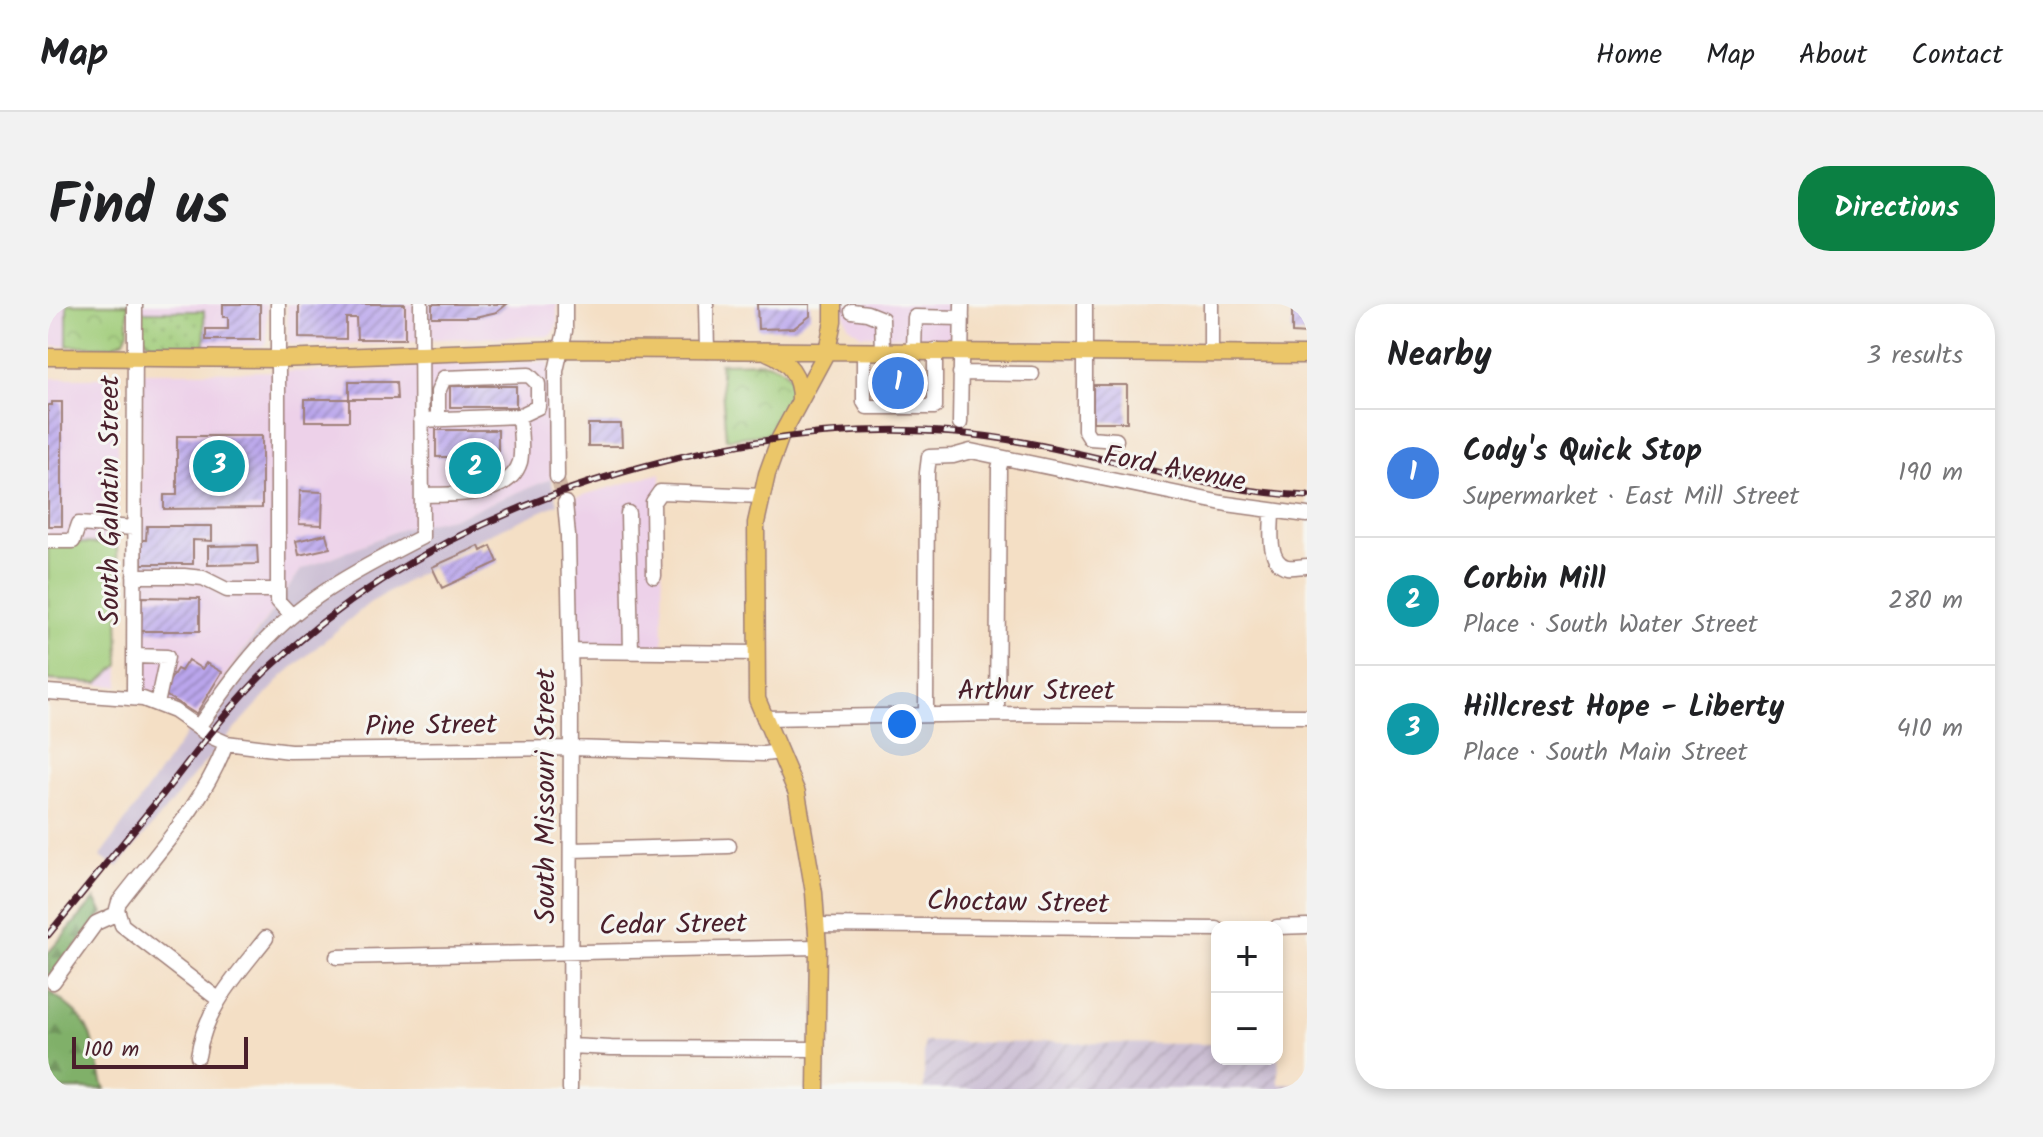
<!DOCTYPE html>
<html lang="en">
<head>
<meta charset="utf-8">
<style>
  body { margin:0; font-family:Kalam,sans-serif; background:#f2f2f2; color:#202124 }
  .controls { position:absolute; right:24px; bottom:24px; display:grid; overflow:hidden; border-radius:16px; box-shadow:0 4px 12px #0003 }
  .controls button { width:72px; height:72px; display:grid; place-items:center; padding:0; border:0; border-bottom:2px solid #e0e0e0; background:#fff; color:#202124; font:40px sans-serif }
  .scale { position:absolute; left:24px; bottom:20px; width:176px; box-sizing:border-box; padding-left:8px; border:4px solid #4a1f2b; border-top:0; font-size:22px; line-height:28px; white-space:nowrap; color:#4a1f2b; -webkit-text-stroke:6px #f6f6f2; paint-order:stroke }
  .you { position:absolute; left:854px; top:420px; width:28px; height:28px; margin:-20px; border:6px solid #fff; border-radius:50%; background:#1a73e8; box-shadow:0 0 0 12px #1a73e833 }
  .badge { display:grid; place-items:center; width:52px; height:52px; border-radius:50%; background:#0b8043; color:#fff; font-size:26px; font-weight:700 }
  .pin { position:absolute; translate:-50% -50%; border:4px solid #fff; box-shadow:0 2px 8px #0006 }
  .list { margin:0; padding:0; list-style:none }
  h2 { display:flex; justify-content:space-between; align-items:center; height:104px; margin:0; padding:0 32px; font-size:34px }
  h2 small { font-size:26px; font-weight:400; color:#757577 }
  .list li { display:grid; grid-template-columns:52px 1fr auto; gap:24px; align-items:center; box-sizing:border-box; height:128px; padding:0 32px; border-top:2px solid #e0e0e0 }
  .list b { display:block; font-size:30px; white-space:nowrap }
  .list p { margin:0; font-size:26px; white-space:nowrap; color:#757577 }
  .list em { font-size:26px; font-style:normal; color:#757577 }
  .map { position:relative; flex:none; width:1259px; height:785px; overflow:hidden; border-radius:32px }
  header { display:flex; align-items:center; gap:48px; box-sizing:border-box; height:112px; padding:0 40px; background:#fff; border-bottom:2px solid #e0e0e0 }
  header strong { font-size:38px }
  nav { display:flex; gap:44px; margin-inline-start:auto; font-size:28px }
  .intro { display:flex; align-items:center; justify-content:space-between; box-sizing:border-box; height:192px; padding:0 48px }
  h1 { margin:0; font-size:56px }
  .button { padding:20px 36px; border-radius:32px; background:#0b8043; color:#fff; font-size:28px; font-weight:700 }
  main { display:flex; gap:48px; padding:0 48px }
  aside { flex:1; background:#fff; border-radius:32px; box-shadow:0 4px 12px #0003 }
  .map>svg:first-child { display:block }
  .built { fill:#edd1e9 }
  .industrial { fill:url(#industrial-furrows) }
  .railway { fill:#ccbfd4 }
  .grass { fill:url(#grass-dots); stroke:#757652; stroke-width:2 }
  .forest { fill:url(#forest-firs); stroke:#65684a; stroke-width:2 }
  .park { fill:url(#park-crowns); stroke:#757652; stroke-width:2 }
  .pitch { fill:#a0cc79; stroke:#757652; stroke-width:2 }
  .building { fill:url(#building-hatch) }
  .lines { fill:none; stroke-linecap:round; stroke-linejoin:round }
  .minor-tunnel { stroke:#d2b9a6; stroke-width:14; stroke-dasharray:14 7; stroke-linecap:butt }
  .minor-casing { stroke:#9f7f78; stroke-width:17 }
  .major-casing { stroke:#9f7f78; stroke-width:19 }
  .minor { stroke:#fff; stroke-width:14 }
  .major { stroke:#ebc669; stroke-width:16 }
  .rail-casing { stroke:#4a1f2b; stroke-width:7 }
  .rail { stroke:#f6f6f2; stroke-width:4; stroke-dasharray:12; stroke-linecap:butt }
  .labels { text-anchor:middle; stroke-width:6; stroke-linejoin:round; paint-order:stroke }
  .street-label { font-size:28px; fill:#4a1f2b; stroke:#f6f6f2 }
</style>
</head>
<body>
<header>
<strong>Map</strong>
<nav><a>Home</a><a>Map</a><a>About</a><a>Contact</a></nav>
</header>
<div class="intro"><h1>Find us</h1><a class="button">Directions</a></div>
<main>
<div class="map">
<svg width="1259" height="785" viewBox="0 0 1259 785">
  <defs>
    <pattern id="industrial-furrows" width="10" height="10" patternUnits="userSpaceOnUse" patternTransform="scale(2)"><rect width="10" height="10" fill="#ccbfd4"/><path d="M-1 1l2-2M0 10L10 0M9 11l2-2" fill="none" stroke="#b1a4b6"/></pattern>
    <pattern id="grass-dots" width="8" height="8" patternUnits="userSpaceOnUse" patternTransform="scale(2)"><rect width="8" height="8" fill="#a0cc79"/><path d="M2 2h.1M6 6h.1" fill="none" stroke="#8baf69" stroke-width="1.8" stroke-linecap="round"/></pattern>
    <pattern id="forest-firs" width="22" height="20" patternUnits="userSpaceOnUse" patternTransform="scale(2)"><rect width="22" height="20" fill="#80b069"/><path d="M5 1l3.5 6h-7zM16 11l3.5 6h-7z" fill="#6b8f57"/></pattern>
    <pattern id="park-crowns" width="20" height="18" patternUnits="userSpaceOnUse" patternTransform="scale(2)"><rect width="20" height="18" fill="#a0cc79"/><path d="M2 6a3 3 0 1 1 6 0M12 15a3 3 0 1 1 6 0" fill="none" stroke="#8baf69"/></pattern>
    <pattern id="building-hatch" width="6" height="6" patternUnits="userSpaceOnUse" patternTransform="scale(2)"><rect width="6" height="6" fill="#baa6ec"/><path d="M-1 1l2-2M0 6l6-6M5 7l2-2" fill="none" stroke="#9987bf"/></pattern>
  </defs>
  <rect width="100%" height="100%" fill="#f6f6f2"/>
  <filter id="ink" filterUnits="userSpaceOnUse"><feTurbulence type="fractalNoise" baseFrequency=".0125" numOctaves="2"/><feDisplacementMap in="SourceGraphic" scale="16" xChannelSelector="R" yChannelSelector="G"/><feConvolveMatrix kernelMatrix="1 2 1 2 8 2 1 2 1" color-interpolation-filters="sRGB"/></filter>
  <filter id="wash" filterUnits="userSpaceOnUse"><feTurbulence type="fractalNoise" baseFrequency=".006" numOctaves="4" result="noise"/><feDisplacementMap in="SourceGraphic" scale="32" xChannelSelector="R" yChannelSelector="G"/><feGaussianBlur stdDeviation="1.8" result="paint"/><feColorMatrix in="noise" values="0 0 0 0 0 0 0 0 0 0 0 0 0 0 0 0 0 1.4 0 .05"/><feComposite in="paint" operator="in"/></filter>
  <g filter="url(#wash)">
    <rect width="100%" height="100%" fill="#f4dfc5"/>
    <path class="built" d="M0,0H19V42H0Z
      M93,0H219V36L216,41L211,42H157L156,7H93Z
      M239,0H509V20L505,30L499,32L391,35L345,40L247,41L240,40Z
      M793,0H910L908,35L813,31L800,21Z
      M501,58L503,175L408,213L356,224L253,266L148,413L108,390L91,385L94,68L321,67L405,59Z
      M0,74H64L69,78L71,382L0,378Z
      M613,169L615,343L526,340L528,193Z"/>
    <path class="industrial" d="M876,738L1169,740V755H1229L1230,740L1231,780L1259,781V785H876Z"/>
    <path class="railway" d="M503,175L510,200L432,234L320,300L236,371L156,459L70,563L52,553L253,266L356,224L408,213Z"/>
    <path class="grass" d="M93,7H156L157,42L102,40L93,30Z"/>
    <path class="forest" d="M47,595L55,609L0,675V649Z
      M0,686C30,709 40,715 49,753C52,764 52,775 57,785H0Z"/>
    <path class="park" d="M19,0H80V27L76,36L64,42H19Z
      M714,58C762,66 742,101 726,129L678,135L672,59Z"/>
    <path class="pitch" d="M0,237L69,241L71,361L50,379L0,376Z"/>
    <g id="blocks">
      <path class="building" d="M175,0H212V36H158V25H180V13H175Z
        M251,0H357V35H309L308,14H298V35L251,34Z
        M384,0H459L449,8L427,13H384Z
        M709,0H762V12L746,24L710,25Z
        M1244,0H1259V30L1244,29Z
        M866,65L867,100L836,101L835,66Z
        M301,78H348L349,95H301Z
        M1045,81H1079V118H1045Z
        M402,82H468V103H402Z
        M257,95H301V117H257Z
        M4,98H14V222H0V101H4Z
        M540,120H573L574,142H540Z
        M388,126H450V175L437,181L404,180V153H388Z
        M129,132H214V204L116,205V191H129Z
        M252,187L275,188L274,221L251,220Z
        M99,222H164V237L145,236V260H94V236H98Z
        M278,230L282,244L251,251L248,237Z
        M209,241L210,260L160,261V242Z
        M431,242L433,247L443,242L450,258L394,284L384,263Z
        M94,293L152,294V327H93Z
        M140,356L154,365L158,359L174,368L148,410L114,389L129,365L133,367Z"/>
    </g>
  </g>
  <g filter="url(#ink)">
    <use href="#blocks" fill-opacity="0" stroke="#9f7f78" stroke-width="2"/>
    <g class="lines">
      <path class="minor-tunnel" d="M509,173L517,199"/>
      <g class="minor-casing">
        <path id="minor" d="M230,0V297L244,312
          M658,0L659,47
          M1037,0V126L1042,134L1068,136
          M1163,0V49
          M804,7L819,9L834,15L835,47
          M866,46L867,13L914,14
          M816,47V98L819,103H887V46
          M912,69L984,70
          M373,116L471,112L490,103V80L481,71L396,74L390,88V115
          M912,119L914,0
          M509,173L508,67L517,27V0
          M374,191C403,190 461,194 472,158C475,145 472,126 471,112
          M517,199L520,232L523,390L522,785
          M1224,208C1224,223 1218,258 1239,263C1245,264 1253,262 1259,262
          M580,209L583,347
          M0,237H25L31,220L86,224
          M86,272H136L155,274L179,286H230
          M606,272L605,198L612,188L714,192
          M522,347L709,349
          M86,352L119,353L109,400
          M0,388L95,395L126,407L162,432L178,439L242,447L523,444L716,450L732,448
          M86,393L87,0
          M949,410L951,164L954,154
          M878,411L879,169L881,153L905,152L923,147L1179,200L1259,211
          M716,414L949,410L1259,412
          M150,423C167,400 183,376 202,354C247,298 311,265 374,233L373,0
          M523,546L681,542
          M769,621L1169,625
          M1229,623L1259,622
          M289,653L770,643
          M5,678L48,619L70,609
          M170,695L74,621L69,605L71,598C110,547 156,500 178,439
          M522,742L563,744L769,745
          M150,752C157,704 189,671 218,634"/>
      </g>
      <g class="major-casing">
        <path id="major" d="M719,48C741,57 752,71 752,96
          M0,53L230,55L514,45L1259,51
          M768,785L770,643L766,589L749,489L709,395L708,219L719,170L732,134L779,47L785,17V0"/>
      </g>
      <use href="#minor" class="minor"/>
      <use href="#major" class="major"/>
      <g class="rail-casing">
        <path id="rail" d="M0,631C38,584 77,537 115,490C148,448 180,404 218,367C336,255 483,187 641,151C729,131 817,121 908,129C1027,139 1139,186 1259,192"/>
      </g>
      <use href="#rail" class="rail"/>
    </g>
  </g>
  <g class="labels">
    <g class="street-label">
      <text transform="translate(1127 163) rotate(11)" y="10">Ford Avenue</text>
      <text transform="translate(60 196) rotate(-90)" y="10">South Gallatin Street</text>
      <text x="988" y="395">Arthur Street</text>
      <text transform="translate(383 420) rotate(-1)" y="10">Pine Street</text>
      <text transform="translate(496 492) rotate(-90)" y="10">South Missouri Street</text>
      <text transform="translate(970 597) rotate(1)" y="10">Choctaw Street</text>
      <text transform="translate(625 619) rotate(-1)" y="10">Cedar Street</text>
    </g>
  </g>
</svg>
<div class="controls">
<button>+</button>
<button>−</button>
</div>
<div class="scale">100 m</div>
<div class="you"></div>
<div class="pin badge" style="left:850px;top:79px;background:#3f7fe0">1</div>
<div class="pin badge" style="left:427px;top:164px;background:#0f9aa8">2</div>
<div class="pin badge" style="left:171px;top:162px;background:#0f9aa8">3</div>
</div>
<aside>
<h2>Nearby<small>3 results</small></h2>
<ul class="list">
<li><span class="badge" style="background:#3f7fe0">1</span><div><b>Cody's Quick Stop</b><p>Supermarket · East Mill Street</p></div><em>190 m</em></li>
<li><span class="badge" style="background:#0f9aa8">2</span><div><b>Corbin Mill</b><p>Place · South Water Street</p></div><em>280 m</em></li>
<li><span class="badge" style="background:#0f9aa8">3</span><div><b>Hillcrest Hope - Liberty</b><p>Place · South Main Street</p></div><em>410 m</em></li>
</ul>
</aside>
</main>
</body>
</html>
